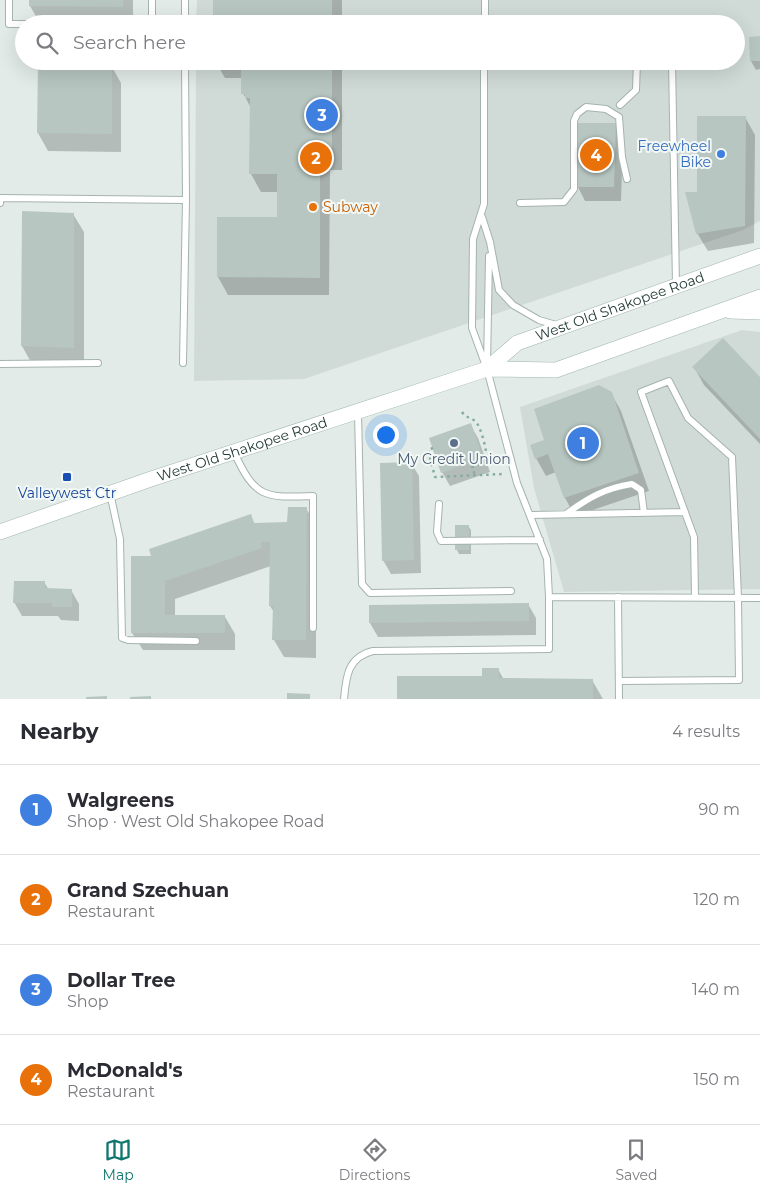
<!DOCTYPE html>
<html lang="en">
<head>
<meta charset="utf-8">
<style>
  body { margin:0; font-family:Montserrat,sans-serif; background:#f2f2f3; color:#2b2b33 }
  .you { position:absolute; left:385px; top:434px; width:18px; height:18px; margin:-12px; border:4px solid #fff; border-radius:50%; background:#1a73e8; box-shadow:0 0 0 8px #1a73e833 }
  .badge { display:grid; place-items:center; width:32px; height:32px; border-radius:50%; background:#0f766e; color:#fff; font-size:16px; font-weight:700 }
  .pin { position:absolute; translate:-50% -50%; border:2px solid #fff; box-shadow:0 1px 5px #0006 }
  .list { margin:0; padding:0; list-style:none }
  h2 { display:flex; justify-content:space-between; align-items:center; height:65px; margin:0; padding:0 20px; font-size:21px }
  h2 small { font-size:16px; font-weight:400; color:#7c7c81 }
  .list li { display:grid; grid-template-columns:32px 1fr auto; gap:15px; align-items:center; box-sizing:border-box; height:90px; padding:0 20px; border-top:1px solid #e1e1e2 }
  .list b { display:block; font-size:19px; white-space:nowrap }
  .list p { margin:0; font-size:16px; white-space:nowrap; color:#7c7c81 }
  .list em { font-size:16px; font-style:normal; color:#7c7c81 }
  .icon { flex:none; width:28px; height:28px; fill:none; stroke:currentColor; stroke-width:2; stroke-linecap:round; stroke-linejoin:round }
  .map { position:relative; flex:none; width:760px; height:699px; overflow:hidden }
  .search { position:absolute; background:#fff; box-shadow:0 5px 20px #0002; left:15px; right:15px; top:15px; height:55px; display:flex; align-items:center; gap:12px; box-sizing:border-box; padding:0 18px; border-radius:28px; color:#7c7c81; font-size:19px }
  .sheet { height:425px; background:#fff }
  nav { display:flex; justify-content:space-around; align-items:center; box-sizing:border-box; height:70px; border-top:1px solid #e1e1e2; background:#fff; font-size:14px; color:#7c7c81 }
  nav a { display:grid; justify-items:center; gap:2px }
  nav .on { color:#0f766e }
  .map>svg:first-child { display:block }
  .built { fill:#d0dbd7 }
  .shadow { fill:#0003 }
  .building { fill:#b7c6c1 }
  .lines { fill:none; stroke-linecap:round; stroke-linejoin:round }
  .lane-casing { stroke:#a5b3af; stroke-width:8 }
  .secondary-casing { stroke:#a1b6b0; stroke-width:16 }
  .path { stroke:#84ada2; stroke-width:2.5; stroke-dasharray:2.5 4; stroke-linecap:butt }
  .lane { stroke:#fff; stroke-width:6 }
  .secondary { stroke:#fff; stroke-width:15 }
  .shop-dot { fill:#3f7fe0; stroke:#f2f8f5; stroke-width:2 }
  .food-dot { fill:#e8710a; stroke:#f2f8f5; stroke-width:2 }
  .service-dot { fill:#5c6f8a; stroke:#f2f8f5; stroke-width:2 }
  .transit-dot { fill:#1a4fb4; stroke:#f2f8f5; stroke-width:2 }
  .labels { text-anchor:middle; stroke-width:4; stroke-linejoin:round; paint-order:stroke }
  .shop-label { font-size:14px; fill:#366cbe; stroke:#f2f8f5; text-anchor:end }
  .food-label { font-size:14px; fill:#c56008; stroke:#f2f8f5; text-anchor:start }
  .street-label { font-size:14px; fill:#233b36; stroke:#f2f8f5 }
  .service-label { font-size:14px; fill:#4e5e75; stroke:#f2f8f5 }
  .transit-label { font-size:14px; fill:#164399; stroke:#f2f8f5 }
</style>
</head>
<body>
<div class="map">
<svg width="760" height="699" viewBox="0 0 760 699">
  <rect width="100%" height="100%" fill="#e2ebe8"/>
  <path class="built" d="M197,0H760V221L743,230L304,379L194,381L196,61H736V24H196Z
    M742,330L760,332V589L564,592L534,488L520,407Z"/>
  <path class="shadow" d="M30,0H133V24L40,23L30,6Z
    M214,0H342V24H214Z
    M760,38V69L756,70L751,61Z
    M215,61H342V170H330L329,295H228L218,277V218H278V192H261L251,174V108L243,93V78H225Z
    M111,65L121,83V152L48,151L38,133Z
    M745,117L755,135L754,243L708,251L697,233L699,193Z
    M578,125H615L623,138L621,201H585L578,187Z
    M73,214L84,232V366L32,364L22,346Z
    M694,367L760,379V444L704,385Z
    M611,393L621,411L649,491L575,516L565,498L556,472L546,476L536,458L546,441Z
    M470,424L478,438L490,472L450,486L442,472Z
    M411,463L419,476L421,573L391,574L383,560Z
    M306,508L316,526V658L284,657L274,640V612L270,606L271,566L175,599V617H225L235,634V650H143L132,633L153,557L250,516L255,524L289,523Z
    M468,526L471,530V554H459L457,550Z
    M44,582L49,590H71L79,604V621L61,620L58,616H22L14,602Z
    M528,604L536,618V635L378,637L370,623V606Z
    M498,669L504,680H592L603,699H398L483,678Z"/>
  <path class="building" d="M29,0H123V7L29,6Z
    M213,0H332V24H213Z
    M760,36V61H750L749,37Z
    M241,61H332V152H320V278L217,277V217H277V174H249L250,98H245V94H241Z
    M38,63L112,64V134L37,133Z
    M697,116H746L745,226L696,234L685,192H697Z
    M577,123H616L614,187H576Z
    M22,211L74,213V348L21,346Z
    M723,338L760,377V439L692,367Z
    M599,385L612,392L639,473L564,498L548,454L535,459L530,445L544,440L534,409Z
    M471,423L483,458L441,473L429,438Z
    M412,462L414,560L382,561L380,463Z
    M288,507H307L306,640H272L273,606H269L270,542H261L262,548L165,581V615H225V633H131V556H151L149,549L251,514L254,523L287,522Z
    M455,525H469V550H455Z
    M14,581H45V588L72,589V607H52V603H13Z
    M529,603V621L369,623V605Z
    M482,668H499V678L593,679V699H397V676H482Z
    M287,693L310,694V699H287Z
    M107,696V699H86V697Z
    M151,696V699H130V697Z"/>
  <g class="lines">
    <g class="lane-casing">
      <path id="lane" d="M9,0V24H152V0
        M185,0V24
        M485,24V0
        M185,61L186,200
        M484,61V204L473,239L472,328L487,369L517,483L547,559L549,597L760,598
        M672,61L676,285
        M620,105L636,90L637,61
        M0,203V198L186,200L183,363
        M520,203L564,202L574,189V121L577,114L586,107L606,109L619,117L622,157L627,179
        M482,217L490,242L499,290L513,305L539,320L556,325
        M0,364L98,363
        M487,366L489,256
        M358,413L362,584L370,593L511,591
        M234,452C255,498 264,498 313,496V628
        M110,493L120,539L122,638L128,640L196,641
        M439,504L437,532L441,541L540,540
        M566,514C588,498 605,488 632,484L641,490L644,513
        M531,515L685,512
        M618,597L619,699
        M619,681L739,680L738,598L732,457L688,418L669,381L641,392L694,537L695,597
        M344,699C346,676 348,657 373,651L549,649V597"/>
    </g>
    <g class="secondary-casing">
      <g id="secondary">
        <path d="M730,311L760,312"/>
        <path id="s1" d="M487,369L517,343L760,256"/>
        <path id="s2" d="M0,532L151,479L487,369L556,370L760,297"/>
      </g>
    </g>
    <path class="path" d="M462,412C466,418 470,417 475,421C481,426 488,453 486,461L472,467L475,475
      M433,448L428,450L435,477L503,474"/>
    <use href="#lane" class="lane"/>
    <use href="#secondary" class="secondary"/>
  </g>
  <circle class="shop-dot" cx="721" cy="154" r="5"/>
  <circle class="food-dot" cx="313" cy="207" r="5"/>
  <circle class="service-dot" cx="454" cy="443" r="5"/>
  <rect class="transit-dot" x="62" y="472" width="10" height="10" rx="2.5"/>
  <g class="labels">
    <g class="shop-label">
      <text x="711" y="151">Freewheel<tspan x="711" dy="16">Bike</tspan></text>
    </g>
    <g class="food-label">
      <text x="323" y="212">Subway</text>
    </g>
    <g class="street-label">
      <text dy="5" stroke="none"><textPath href="#s1" startOffset="149">West Old Shakopee Road</textPath></text>
      <text dy="5" stroke="none"><textPath href="#s2" startOffset="256">West Old Shakopee Road</textPath></text>
    </g>
    <g class="service-label">
      <text x="454" y="464">My Credit Union</text>
    </g>
    <g class="transit-label">
      <text x="67" y="498">Valleywest Ctr</text>
    </g>
  </g>
</svg>
<div class="you"></div>
<div class="pin badge" style="left:583px;top:443px;background:#3f7fe0">1</div>
<div class="pin badge" style="left:316px;top:158px;background:#e8710a">2</div>
<div class="pin badge" style="left:322px;top:115px;background:#3f7fe0">3</div>
<div class="pin badge" style="left:596px;top:155px;background:#e8710a">4</div>
<div class="search"><svg class="icon" aria-label="search" viewBox="0 0 24 24"><circle cx="10" cy="10" r="6"/><path d="M15 15l6 6"/></svg>Search here</div>
</div>
<section class="sheet">
<h2>Nearby<small>4 results</small></h2>
<ul class="list">
<li><span class="badge" style="background:#3f7fe0">1</span><div><b>Walgreens</b><p>Shop · West Old Shakopee Road</p></div><em>90 m</em></li>
<li><span class="badge" style="background:#e8710a">2</span><div><b>Grand Szechuan</b><p>Restaurant</p></div><em>120 m</em></li>
<li><span class="badge" style="background:#3f7fe0">3</span><div><b>Dollar Tree</b><p>Shop</p></div><em>140 m</em></li>
<li><span class="badge" style="background:#e8710a">4</span><div><b>McDonald's</b><p>Restaurant</p></div><em>150 m</em></li>
</ul>
</section>
<nav>
<a class="on"><svg class="icon" aria-label="map" viewBox="0 0 24 24"><path d="M3 6l6-2 6 2 6-2v14l-6 2-6-2-6 2zM9 4v14M15 6v14"/></svg>Map</a>
<a><svg class="icon" aria-label="directions" viewBox="0 0 24 24"><path d="M12 3l9 9-9 9-9-9zM9 14v-3h6M13 9l2 2-2 2"/></svg>Directions</a>
<a><svg class="icon" aria-label="saved" viewBox="0 0 24 24"><path d="M7 4h10v16l-5-4-5 4z"/></svg>Saved</a>
</nav>
</body>
</html>
